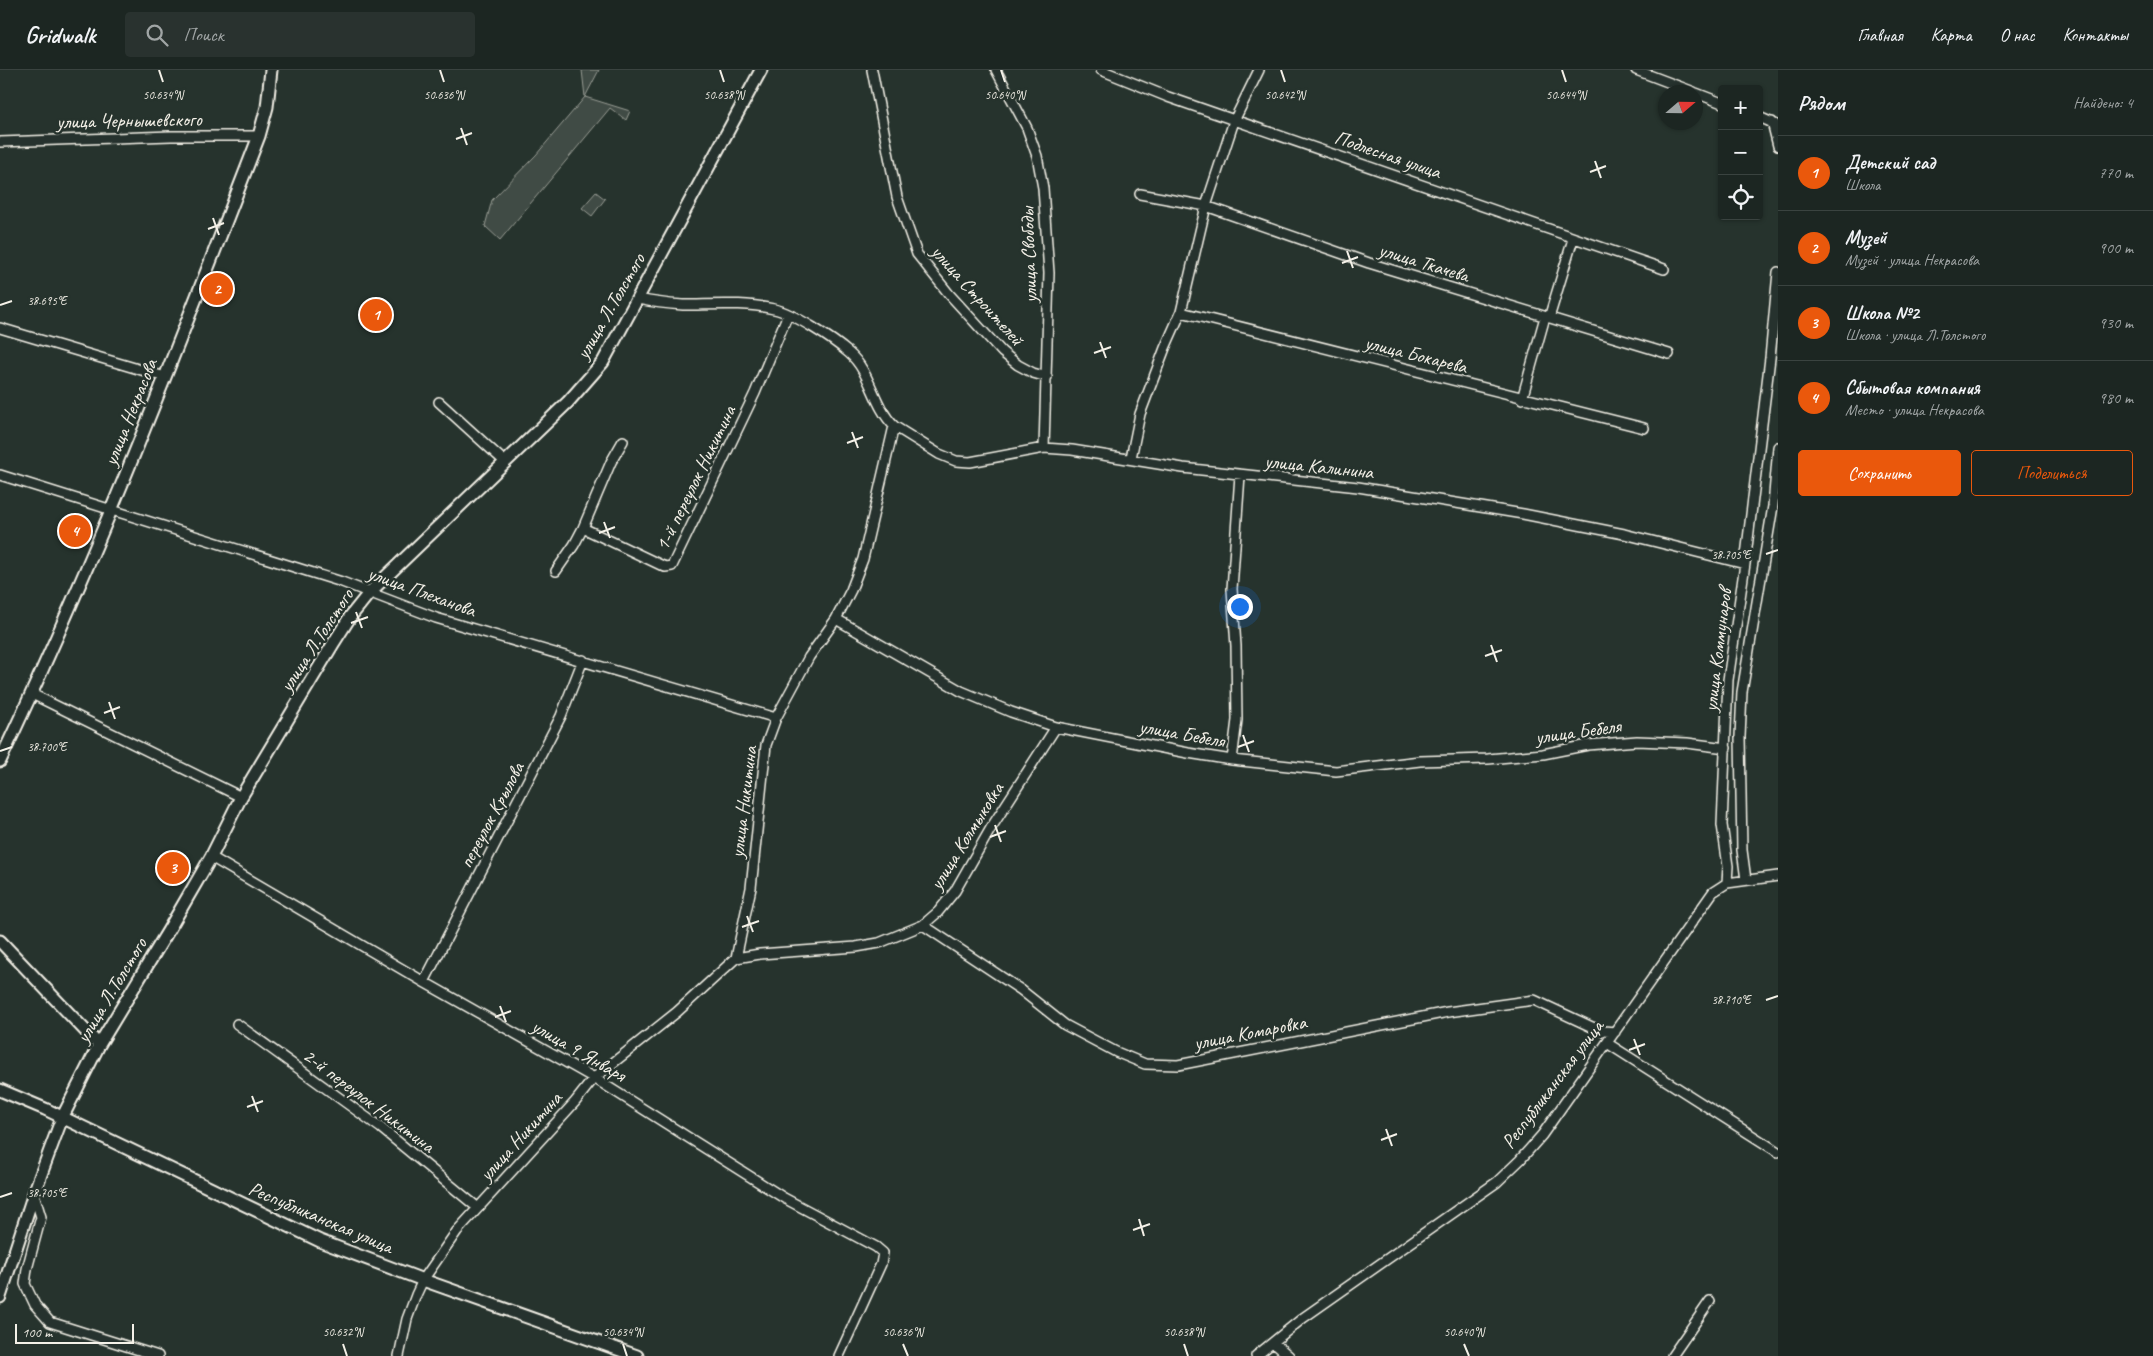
<!DOCTYPE html>
<html lang="ru">
<head>
<meta charset="utf-8">
<style>
  body { margin:0; font-family:Caveat,sans-serif; background:#29322f; color:#f1f3f6 }
  .controls { position:absolute; right:15px; top:15px; display:grid; overflow:hidden; border-radius:5px; box-shadow:0 1px 4px #0004 }
  .controls button { width:45px; height:45px; display:grid; place-items:center; padding:0; border:0; border-bottom:1px solid #3a4340; background:#1c2622; color:#f1f3f6; font:25px sans-serif }
  .compass { position:absolute; left:1658px; top:15px; width:45px; height:45px; border-radius:50%; background:#1c2622; box-shadow:0 1px 4px #0004; rotate:70deg }
  .scale { position:absolute; left:15px; bottom:12px; width:119px; box-sizing:border-box; padding-left:5px; border:2px solid #f4f1e8; border-top:0; font-size:14px; line-height:18px; white-space:nowrap; color:#f4f1e8; -webkit-text-stroke:4px #26332d; paint-order:stroke }
  .you { position:absolute; left:1239px; top:536px; width:18px; height:18px; margin:-12px; border:4px solid #fff; border-radius:50%; background:#1a73e8; box-shadow:0 0 0 8px #1a73e833 }
  .badge { display:grid; place-items:center; width:32px; height:32px; border-radius:50%; background:#ea580c; color:#fff; font-size:16px; font-weight:700 }
  .pin { position:absolute; translate:-50% -50%; border:2px solid #fff; box-shadow:0 1px 5px #0006 }
  .list { margin:0; padding:0; list-style:none }
  h2 { display:flex; justify-content:space-between; align-items:center; height:65px; margin:0; padding:0 20px; font-size:21px }
  h2 small { font-size:16px; font-weight:400; color:#a0a5a5 }
  .list li { display:grid; grid-template-columns:32px 1fr auto; gap:15px; align-items:center; box-sizing:border-box; height:75px; padding:0 20px; border-top:1px solid #3a4340 }
  .list b { display:block; font-size:19px; white-space:nowrap }
  .list p { margin:0; font-size:16px; white-space:nowrap; color:#a0a5a5 }
  .list em { font-size:16px; font-style:normal; color:#a0a5a5 }
  .actions { display:flex; gap:10px; padding:15px 20px }
  .actions a { flex:1; padding:11px 0; border:1px solid #ea580c; border-radius:5px; text-align:center; font-size:18px; color:#ea580c }
  .actions .main { background:#ea580c; color:#fff }
  .icon { flex:none; width:28px; height:28px; fill:none; stroke:currentColor; stroke-width:2; stroke-linecap:round; stroke-linejoin:round }
  .map { position:relative; flex:none; width:1778px; height:1286px; overflow:hidden }
  header { display:flex; align-items:center; gap:30px; box-sizing:border-box; height:70px; padding:0 25px; background:#1c2622; border-bottom:1px solid #3a4340 }
  header strong { font-size:24px }
  nav { display:flex; gap:28px; margin-inline-start:auto; font-size:18px }
  .search { width:350px; height:45px; background:#29322f; display:flex; align-items:center; gap:12px; box-sizing:border-box; padding:0 18px; border-radius:5px; color:#a0a5a5; font-size:19px }
  main { display:flex }
  aside { flex:1; background:#1c2622 }
  .map>svg:first-child { display:block }
  .grass { fill:#414b45; stroke:#9a9e96 }
  .lines { fill:none; stroke-linecap:round; stroke-linejoin:round }
  .minor-casing { stroke:#f4f1e8; stroke-width:12 }
  .tertiary-casing { stroke:#f4f1e8; stroke-width:15 }
  .minor { stroke:#26332d; stroke-width:9 }
  .tertiary { stroke:#26332d; stroke-width:11 }
  .ticks { fill:none; stroke:#f4f1e8; stroke-width:2 }
  .labels { text-anchor:middle; stroke-width:5; stroke-linejoin:round; paint-order:stroke }
  .street-label { font-size:20px; fill:#f4f1e8; stroke:#26332d }
  .ticks-label { font-size:12px; text-anchor:middle; fill:#f4f1e8; stroke:#26332d; stroke-width:5; stroke-linejoin:round; paint-order:stroke }
</style>
</head>
<body>
<header>
<strong>Gridwalk</strong>
<div class="search"><svg class="icon" aria-label="search" viewBox="0 0 24 24"><circle cx="10" cy="10" r="6"/><path d="M15 15l6 6"/></svg>Поиск</div>
<nav><a>Главная</a><a>Карта</a><a>О нас</a><a>Контакты</a></nav>
</header>
<main>
<div class="map">
<svg width="1778" height="1286" viewBox="0 0 1778 1286">
  <rect width="100%" height="100%" fill="#26332d"/>
  <filter id="ink" filterUnits="userSpaceOnUse"><feTurbulence type="fractalNoise" baseFrequency=".02" numOctaves="2"/><feDisplacementMap in="SourceGraphic" scale="10" xChannelSelector="R" yChannelSelector="G"/><feConvolveMatrix kernelMatrix="1 2 1 2 8 2 1 2 1" color-interpolation-filters="sRGB"/></filter>
  <g filter="url(#ink)">
    <path class="grass" d="M582,0H599L585,27L630,41L626,50L610,38L500,170L485,156L492,130L536,85L585,27Z
      M596,122L605,129L592,146L582,138Z"/>
    <g class="lines">
      <g class="minor-casing">
        <path id="minor" d="M872,0L897,127L917,184L949,224L1002,282L1018,295L1033,303L1047,307
          M996,0L1027,58L1037,86L1043,118L1049,203L1044,378
          M1101,0L1168,27L1664,199
          M1636,0L1694,22
          M1696,23L1722,33
          M1759,47L1775,54
          M1772,52L1778,76
          M0,72L171,66H259
          M1140,124L1206,136L1369,193L1669,284
          M1181,242L1644,358
          M1549,248L1573,169
          M0,258L165,307
          M1522,329L1545,247
          M439,332L505,392
          M894,356L939,384L956,391L970,392L1044,378L1072,380L1183,398L1358,417L1523,444L1624,464L1745,494
          M623,371L611,392L583,458L665,497L672,496L755,323L788,244
          M1131,388L1140,344L1165,278L1181,242L1206,136L1234,51L1259,0
          M0,405L342,512L436,548L776,648
          M556,501L574,475L583,458
          M836,549L961,621L1011,642L1056,657L1188,683L1232,690L1336,701L1420,691L1488,689L1543,684L1588,675L1637,671L1687,673L1726,678
          M32,624L241,727
          M1232,690L1237,650L1236,576L1232,519L1240,405
          M211,787L424,912L594,1008L784,1128L876,1177L883,1183L881,1194L839,1286
          M1746,810L1742,780L1740,667L1742,622L1773,436L1778,377
          M1727,813L1728,796L1722,755L1728,610L1745,494L1770,288L1778,202
          M923,855L1021,920L1065,955L1116,982L1145,994L1178,995L1448,942L1534,930L1592,957L1604,961L1615,962
          M736,888L760,884L856,877L879,873L923,855L938,842L955,821L991,758L1056,657
          M424,912L561,646L583,590
          M237,954L381,1058L478,1138
          M1607,973L1778,1082
          M34,1124L41,1147L27,1199L25,1214L35,1235L50,1252L158,1286
          M1274,1273L1289,1286
          M399,1286L407,1249L416,1225L423,1210L457,1161L575,1032L594,1008L677,942L736,888L751,818L766,675L776,648L809,587L836,549L851,520L863,489L894,356C873,335 871,302 849,283C833,269 793,243 774,239C744,232 713,235 683,235C668,234 652,232 638,229
          M1256,1286L1303,1248L1497,1112L1520,1090L1542,1065L1713,822L1727,813L1778,806
          M1672,1286L1710,1231"/>
      </g>
      <g class="tertiary-casing">
        <path id="tertiary" d="M0,691C97,487 178,276 259,66L267,37L271,0
          M0,871L99,975
          M0,1020L45,1039L320,1171L423,1210L637,1286
          M0,1227L34,1123L62,1048L99,975L168,861L211,787L241,727L333,574L350,547L370,522L568,332L603,292L761,0"/>
      </g>
      <use href="#minor" class="minor"/>
      <use href="#tertiary" class="tertiary"/>
    </g>
  </g>
  <path class="ticks" d="M159,0L163,12M440,0L444,12M720,0L724,12M1001,0L1005,12M1281,0L1285,12M1562,0L1566,12M461,58L467,75M456,69L472,63M1595,91L1601,108M1590,102L1606,96M213,148L219,165M208,159L224,153M1347,181L1353,198M1342,193L1358,187M0,235L12,231M1100,272L1106,288M1094,283L1111,277M852,362L858,378M847,373L863,367M604,452L610,468M599,463L615,457M1766,484L1778,480M356,542L362,558M351,553L368,547M1491,575L1497,592M1485,586L1502,580M109,632L115,649M104,643L120,637M1243,665L1249,682M1238,677L1254,671M0,681L12,677M995,755L1001,772M990,767L1006,761M747,846L753,862M742,857L759,851M1766,930L1778,926M500,936L506,952M495,947L511,941M1634,969L1640,985M1629,980L1645,974M252,1026L258,1042M247,1037L263,1031M1386,1059L1392,1076M1381,1070L1397,1064M0,1127L12,1123M1139,1149L1144,1166M1133,1160L1150,1154M343,1274L347,1286M623,1274L627,1286M903,1274L908,1286M1184,1274L1188,1286M1464,1274L1469,1286"/>
  <g class="labels">
    <g class="street-label">
      <text transform="translate(129 50) rotate(-1)" y="7">улица Чернышевского</text>
      <text transform="translate(1388 84) rotate(19)" y="7">Подлесная улица</text>
      <text transform="translate(1028 185) rotate(-92)" y="7">улица Свободы</text>
      <text transform="translate(1424 192) rotate(17)" y="7">улица Ткачева</text>
      <text transform="translate(978 225) rotate(48)" y="7">улица Строителей</text>
      <text transform="translate(610 236) rotate(-60)" y="7">улица Л.Толстого</text>
      <text transform="translate(1416 284) rotate(14)" y="7">улица Бокарева</text>
      <text transform="translate(130 342) rotate(-68)" y="7">улица Некрасова</text>
      <text transform="translate(1319 396) rotate(6)" y="7">улица Калинина</text>
      <text transform="translate(695 408) rotate(-64)" y="7">1-й переулок Никитина</text>
      <text transform="translate(422 521) rotate(20)" y="7">улица Плеханова</text>
      <text transform="translate(316 570) rotate(-57)" y="7">улица Л.Толстого</text>
      <text transform="translate(1717 580) rotate(-83)" y="7">улица Коммунаров</text>
      <text transform="translate(1578 661) rotate(-8)" y="7">улица Бебеля</text>
      <text transform="translate(1182 663) rotate(10)" y="7">улица Бебеля</text>
      <text transform="translate(743 732) rotate(-83)" y="7">улица Никитина</text>
      <text transform="translate(491 745) rotate(-62)" y="7">переулок Крылова</text>
      <text transform="translate(966 766) rotate(-58)" y="7">улица Колмыковка</text>
      <text transform="translate(111 920) rotate(-59)" y="7">улица Л.Толстого</text>
      <text transform="translate(1250 962) rotate(-11)" y="7">улица Комаровка</text>
      <text transform="translate(579 980) rotate(30)" y="7">улица 9 Января</text>
      <text transform="translate(1552 1014) rotate(-53)" y="7">Республиканская улица</text>
      <text transform="translate(369 1030) rotate(37)" y="7">2-й переулок Никитина</text>
      <text transform="translate(520 1066) rotate(-48)" y="7">улица Никитина</text>
      <text transform="translate(321 1147) rotate(23)" y="7">Республиканская улица</text>
    </g>
  </g>
  <g class="ticks-label">
    <text x="1005" y="29">50.640°N</text>
    <text x="1285" y="29">50.642°N</text>
    <text x="163" y="29">50.634°N</text>
    <text x="444" y="29">50.636°N</text>
    <text x="724" y="29">50.638°N</text>
    <text x="1566" y="29">50.644°N</text>
    <text x="47" y="235">38.695°E</text>
    <text x="1731" y="489">38.705°E</text>
    <text x="47" y="681">38.700°E</text>
    <text x="1731" y="934">38.710°E</text>
    <text x="47" y="1127">38.705°E</text>
    <text x="343" y="1266">50.632°N</text>
    <text x="623" y="1266">50.634°N</text>
    <text x="903" y="1266">50.636°N</text>
    <text x="1184" y="1266">50.638°N</text>
    <text x="1464" y="1266">50.640°N</text>
  </g>
</svg>
<div class="controls">
<button>+</button>
<button>−</button>
<button><svg class="icon" aria-label="locate" viewBox="0 0 24 24"><circle cx="12" cy="12" r="6"/><path d="M12 2v4M12 18v4M2 12h4M18 12h4"/></svg></button>
</div>
<svg class="compass" viewBox="-18 -18 36 36"><path d="M0-13l5 13h-10z" fill="#e53935"/><path d="M0 13l5-13h-10z" fill="#a0a5a5"/></svg>
<div class="scale">100 m</div>
<div class="you"></div>
<div class="pin badge" style="left:376px;top:245px">1</div>
<div class="pin badge" style="left:217px;top:219px">2</div>
<div class="pin badge" style="left:173px;top:798px">3</div>
<div class="pin badge" style="left:75px;top:461px">4</div>
</div>
<aside>
<h2>Рядом<small>Найдено: 4</small></h2>
<ul class="list">
<li><span class="badge">1</span><div><b>Детский сад</b><p>Школа</p></div><em>770 m</em></li>
<li><span class="badge">2</span><div><b>Музей</b><p>Музей · улица Некрасова</p></div><em>900 m</em></li>
<li><span class="badge">3</span><div><b>Школа №2</b><p>Школа · улица Л.Толстого</p></div><em>930 m</em></li>
<li><span class="badge">4</span><div><b>Сбытовая компания</b><p>Место · улица Некрасова</p></div><em>980 m</em></li>
</ul>
<div class="actions"><a class="main">Сохранить</a><a>Поделиться</a></div>
</aside>
</main>
</body>
</html>
